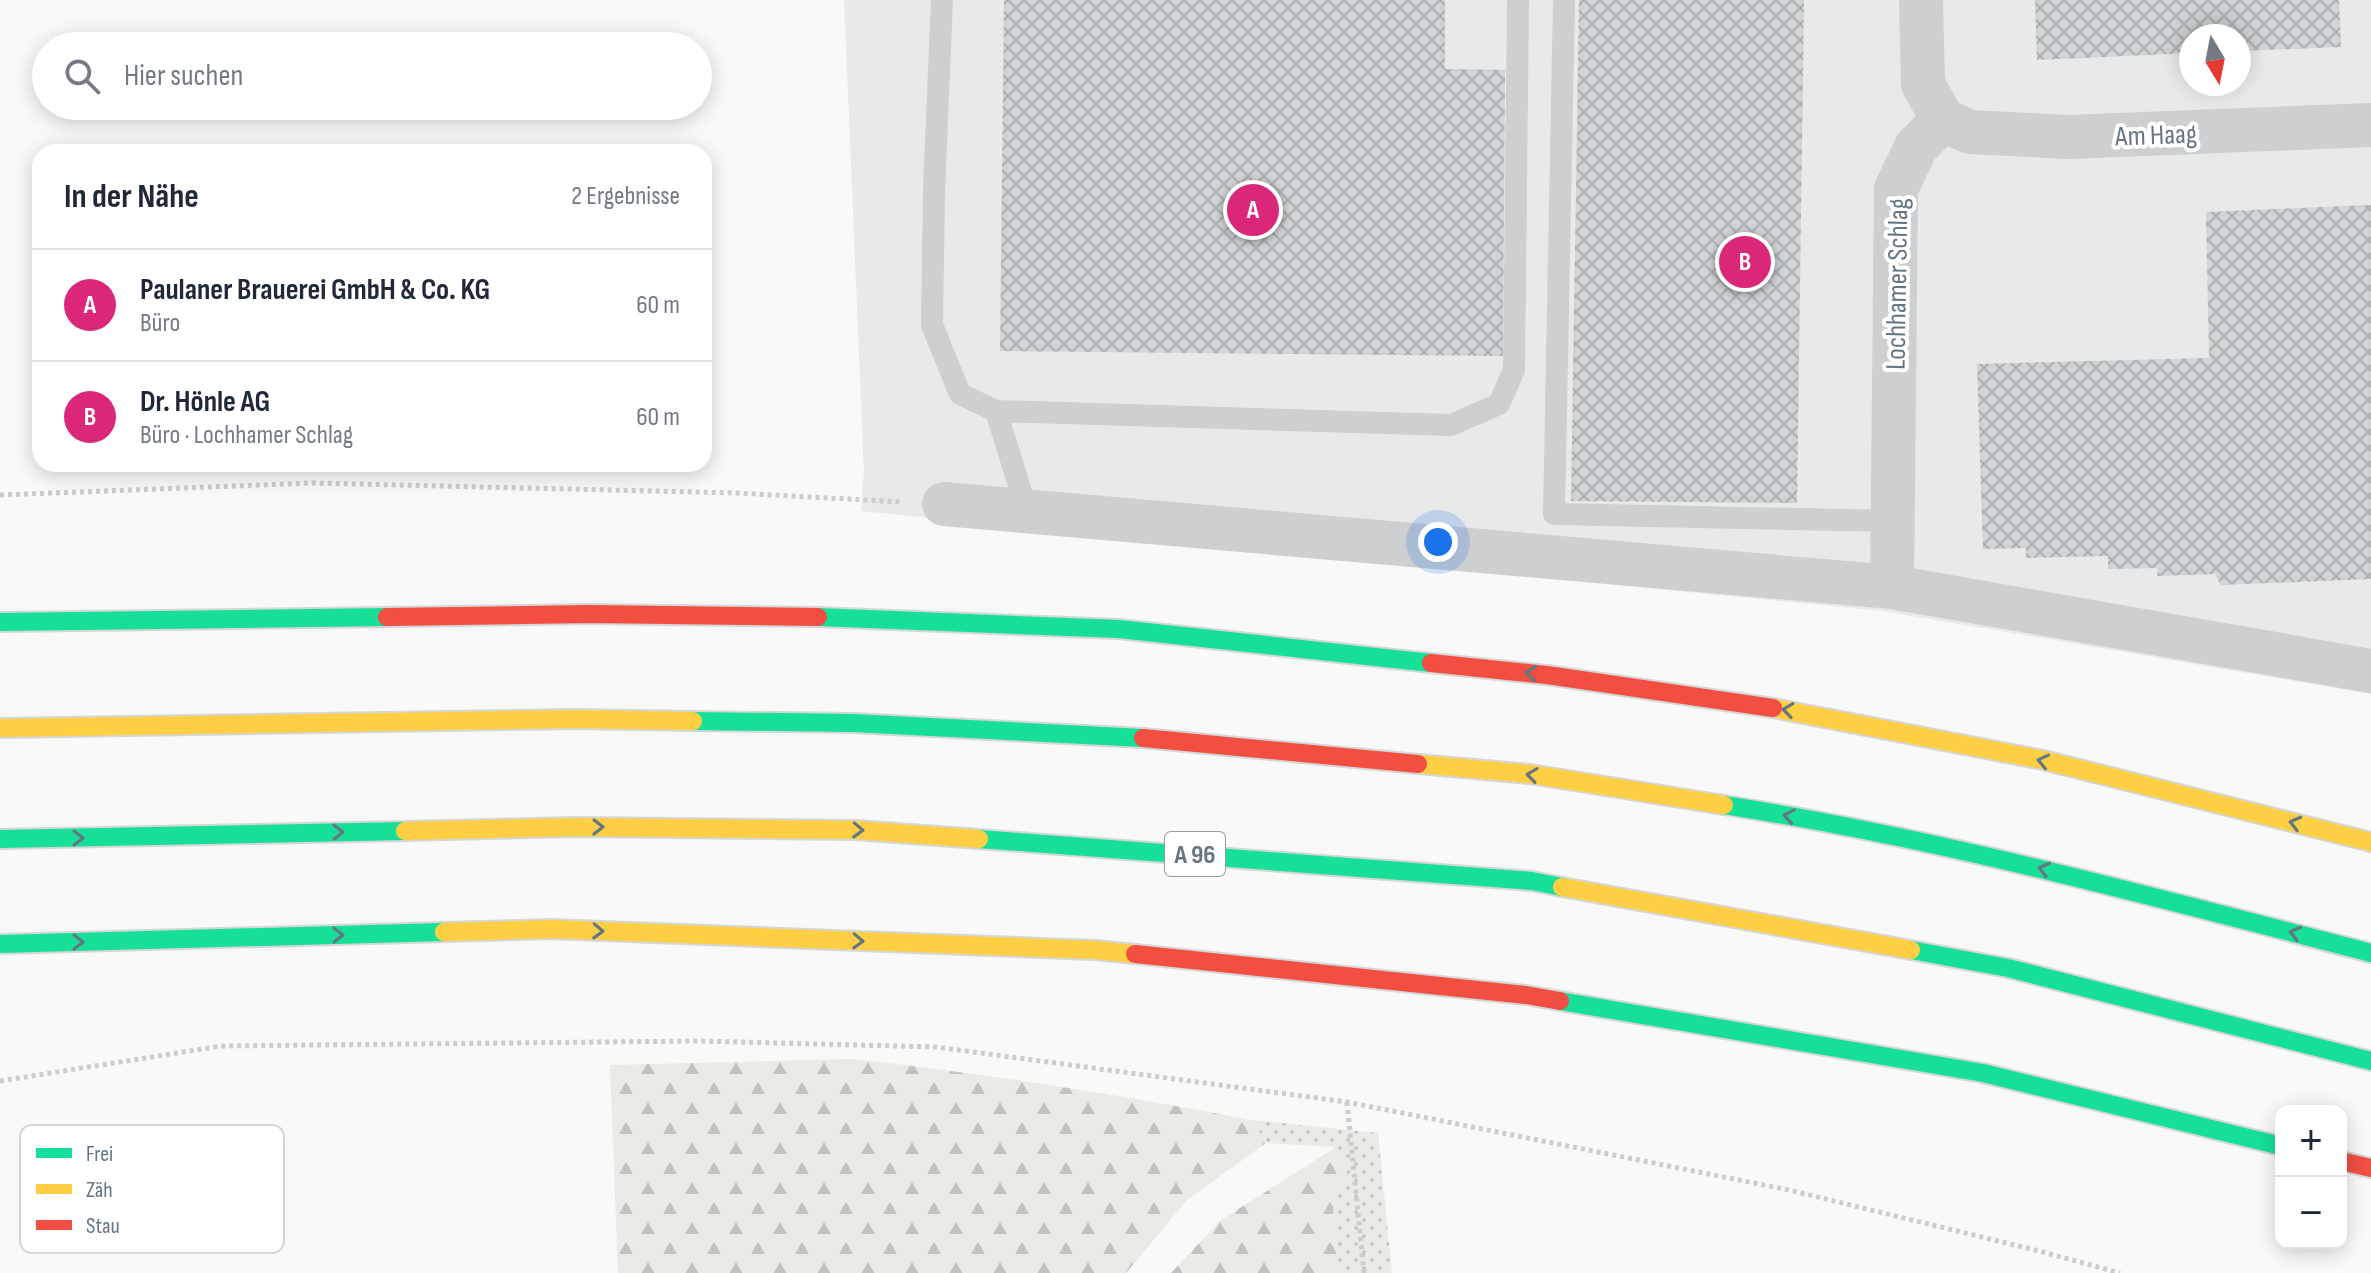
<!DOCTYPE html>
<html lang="de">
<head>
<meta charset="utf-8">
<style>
  body { margin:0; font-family:"Sofia Sans Condensed",sans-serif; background:#f2f2f3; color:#1f2937 }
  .controls { position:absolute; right:24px; bottom:24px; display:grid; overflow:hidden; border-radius:16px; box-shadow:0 4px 20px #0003 }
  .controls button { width:72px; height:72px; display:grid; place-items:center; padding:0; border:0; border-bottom:2px solid #e0e1e3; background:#fff; color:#1f2937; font:40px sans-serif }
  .compass { position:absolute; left:2179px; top:24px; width:72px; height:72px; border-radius:50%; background:#fff; box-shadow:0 4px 20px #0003; rotate:170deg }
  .you { position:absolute; left:1438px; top:542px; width:28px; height:28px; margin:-20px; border:6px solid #fff; border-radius:50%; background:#1a73e8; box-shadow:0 0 0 12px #1a73e833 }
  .badge { display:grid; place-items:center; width:52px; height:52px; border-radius:50%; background:#db2777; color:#fff; font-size:26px; font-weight:700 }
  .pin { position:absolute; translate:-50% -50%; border:4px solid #fff; box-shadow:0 2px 8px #0006 }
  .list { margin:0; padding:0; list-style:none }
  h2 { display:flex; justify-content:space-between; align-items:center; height:104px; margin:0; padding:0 32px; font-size:34px }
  h2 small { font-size:26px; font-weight:400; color:#747a83 }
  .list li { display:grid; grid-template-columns:52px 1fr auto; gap:24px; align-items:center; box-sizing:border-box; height:112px; padding:0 32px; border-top:2px solid #e0e1e3 }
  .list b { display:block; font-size:30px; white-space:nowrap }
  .list p { margin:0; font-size:26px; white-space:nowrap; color:#747a83 }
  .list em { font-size:26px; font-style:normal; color:#747a83 }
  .icon { flex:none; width:44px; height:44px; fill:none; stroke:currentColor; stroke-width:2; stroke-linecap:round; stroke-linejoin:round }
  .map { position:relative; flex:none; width:2371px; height:1273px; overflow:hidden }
  .search { position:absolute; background:#fff; box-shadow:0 4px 20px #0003; left:32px; top:32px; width:680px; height:88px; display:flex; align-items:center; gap:20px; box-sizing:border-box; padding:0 28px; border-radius:44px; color:#747a83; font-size:30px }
  .panel { position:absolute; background:#fff; box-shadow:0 4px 20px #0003; left:32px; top:144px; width:680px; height:328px; border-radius:24px }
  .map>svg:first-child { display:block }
  .built { fill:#e8e9e9; fill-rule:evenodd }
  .grass { fill:url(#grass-dots) }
  .forest { fill:url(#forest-firs) }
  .building { fill:url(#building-cross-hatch) }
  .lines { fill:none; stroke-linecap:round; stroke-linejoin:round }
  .fast-casing { stroke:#d5d6d6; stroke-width:22 }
  .slow-casing { stroke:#d5d6d6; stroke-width:22 }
  .jam-casing { stroke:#d5d6d6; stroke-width:22 }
  .path { stroke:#cbcccd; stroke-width:5; stroke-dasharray:4 4; stroke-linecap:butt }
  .lane { stroke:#cecfd0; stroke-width:22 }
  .street { stroke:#cecfd0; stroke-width:44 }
  .fast { stroke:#16e098; stroke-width:18 }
  .slow { stroke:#ffcf43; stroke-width:18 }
  .jam { stroke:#f24e42; stroke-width:18 }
  .oneway { stroke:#657683 }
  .labels { text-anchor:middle; stroke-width:8; stroke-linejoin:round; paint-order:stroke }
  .shield { fill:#fff; stroke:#939fa8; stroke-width:2 }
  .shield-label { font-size:26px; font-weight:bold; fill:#657683 }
  .street-label { font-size:28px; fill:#657683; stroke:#fff }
  .key { fill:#fff; stroke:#d1d6da; stroke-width:2 }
  .key-label { font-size:22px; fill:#657683 }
</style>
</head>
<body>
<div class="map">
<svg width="2371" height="1273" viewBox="0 0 2371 1273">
  <defs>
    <pattern id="grass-dots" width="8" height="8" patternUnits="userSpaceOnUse" patternTransform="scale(2)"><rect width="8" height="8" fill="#e8ebe6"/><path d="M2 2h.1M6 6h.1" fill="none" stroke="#c0c3c0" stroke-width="1.8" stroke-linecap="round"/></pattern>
    <pattern id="forest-firs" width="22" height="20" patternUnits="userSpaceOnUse" patternTransform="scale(2)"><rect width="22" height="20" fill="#e8ebe6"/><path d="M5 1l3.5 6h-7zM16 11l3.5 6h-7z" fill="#c0c3c0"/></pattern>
    <pattern id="building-cross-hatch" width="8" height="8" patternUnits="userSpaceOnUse" patternTransform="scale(2)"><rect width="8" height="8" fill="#d0d2d3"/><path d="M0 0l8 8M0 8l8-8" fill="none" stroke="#acafb1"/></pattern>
  </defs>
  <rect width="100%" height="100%" fill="#f9f9f9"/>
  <path class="built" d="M844,0H2371V694L1882,611L861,511L864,472ZM2191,36H2239V84H2191Z"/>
  <path class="grass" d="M1252,1120L1378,1133L1392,1273H1339L1333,1210L1347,1171L1336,1147L1266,1143Z"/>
  <path class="forest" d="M853,1059C987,1074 1119,1094 1252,1120L1266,1143L1187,1200L1126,1273H618L610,1065Z
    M1336,1147L1347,1171L1333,1210L1339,1273H1171L1221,1220Z"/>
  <path class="building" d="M1004,0H1445V69L1505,70L1503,356L1000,351Z
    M1579,0H1804L1797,503L1571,501Z
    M2035,0H2339L2341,47L2239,51V36H2191V53L2037,60Z
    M2371,205V579L2221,585L2215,574L2157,576L2158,568L2108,569V556L2026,558V548L1983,549L1977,364L2209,358L2206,212Z"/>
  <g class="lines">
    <g class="fast-casing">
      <path id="fast" d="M818,617L1119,629L1431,663
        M0,622L387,617
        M693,721L853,723L1143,738
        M1724,805C1943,839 2157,898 2371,953
        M0,839L405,831
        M979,839L1532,881L1562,887
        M0,944L444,932
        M1911,950L2008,968L2371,1061
        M1560,1001L1983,1073L2281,1146"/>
    </g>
    <g class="slow-casing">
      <path id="slow" d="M1773,708L2043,760L2371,842
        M0,728L576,719L693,721
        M1418,764L1530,774L1724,805
        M405,831L578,827L856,830L979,839
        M1562,887L1911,950
        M444,932L551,929L1095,950L1135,954"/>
    </g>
    <g class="jam-casing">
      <path id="jam" d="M387,617L590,614L818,617
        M1431,663L1547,675L1773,708
        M1143,738L1418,764
        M1135,954L1526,995L1560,1001
        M2341,1161L2371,1168"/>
    </g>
    <path class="path" d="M0,495L313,483L736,493L902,502
      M0,1081L221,1046L700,1041L936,1047L1347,1102L1789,1190L2039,1251L2120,1273
      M1347,1102L1364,1273"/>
    <path class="lane" d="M942,0L934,191L932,325L960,394L996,411L1451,425L1499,404L1514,370L1518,0
      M1564,0L1554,514L1893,521
      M996,411L1027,511"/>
    <path class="street" d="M1921,0L1923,84L1943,120
      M1943,120L1970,132L2069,137L2371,125
      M944,504L1892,587L2371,671
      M1892,587L1896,189L1916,147L1943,120"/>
    <use href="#fast" class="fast"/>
    <use href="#slow" class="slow"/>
    <use href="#jam" class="jam"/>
  </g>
  <defs><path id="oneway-chevron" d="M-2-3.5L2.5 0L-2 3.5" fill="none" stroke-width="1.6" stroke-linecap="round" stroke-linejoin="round" transform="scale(2)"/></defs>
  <g class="oneway">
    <use href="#oneway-chevron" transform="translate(1531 673) rotate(-174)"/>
    <use href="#oneway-chevron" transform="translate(1788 710) rotate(-172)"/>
    <use href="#oneway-chevron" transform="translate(2043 761) rotate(-167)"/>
    <use href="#oneway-chevron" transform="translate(1532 775) rotate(-172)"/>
    <use href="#oneway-chevron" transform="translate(1789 816) rotate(-169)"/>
    <use href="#oneway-chevron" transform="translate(2295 823) rotate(-166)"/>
    <use href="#oneway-chevron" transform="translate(598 827) rotate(1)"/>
    <use href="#oneway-chevron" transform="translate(858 830) rotate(2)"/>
    <use href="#oneway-chevron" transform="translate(338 832) rotate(-1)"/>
    <use href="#oneway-chevron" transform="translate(78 838) rotate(-1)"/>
    <use href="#oneway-chevron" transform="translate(2044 869) rotate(-166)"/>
    <use href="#oneway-chevron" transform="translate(598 931) rotate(2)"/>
    <use href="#oneway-chevron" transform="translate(2295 933) rotate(-166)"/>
    <use href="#oneway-chevron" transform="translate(338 935) rotate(-1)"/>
    <use href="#oneway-chevron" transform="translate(858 941) rotate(2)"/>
    <use href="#oneway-chevron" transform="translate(78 942) rotate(-1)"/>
  </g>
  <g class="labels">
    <rect class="shield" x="1165" y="832" width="60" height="44" rx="6"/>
    <g class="shield-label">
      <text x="1195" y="863">A 96</text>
    </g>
    <g class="street-label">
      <text transform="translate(2156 134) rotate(-2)" y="10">Am Haag</text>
      <text transform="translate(1896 284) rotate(-89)" y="10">Lochhamer Schlag</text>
    </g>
  </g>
  <rect x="20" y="1125" width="264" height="128" rx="12" class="key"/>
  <rect x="36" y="1148" width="36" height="10" fill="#16e098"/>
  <rect x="36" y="1184" width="36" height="10" fill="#ffcf43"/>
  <rect x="36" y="1220" width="36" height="10" fill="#f24e42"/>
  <g class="key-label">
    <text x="86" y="1161">Frei</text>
    <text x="86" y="1197">Zäh</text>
    <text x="86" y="1233">Stau</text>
  </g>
</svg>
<div class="controls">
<button>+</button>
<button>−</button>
</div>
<svg class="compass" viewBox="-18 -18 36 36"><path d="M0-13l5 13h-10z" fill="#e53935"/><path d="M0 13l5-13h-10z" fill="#747a83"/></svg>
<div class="you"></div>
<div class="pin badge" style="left:1253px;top:210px">A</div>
<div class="pin badge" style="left:1745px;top:262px">B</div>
<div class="search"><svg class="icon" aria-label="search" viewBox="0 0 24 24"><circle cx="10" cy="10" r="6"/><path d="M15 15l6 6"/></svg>Hier suchen</div>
<section class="panel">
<h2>In der Nähe<small>2 Ergebnisse</small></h2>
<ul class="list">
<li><span class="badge">A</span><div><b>Paulaner Brauerei GmbH &amp; Co. KG</b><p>Büro</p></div><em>60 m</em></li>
<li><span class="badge">B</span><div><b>Dr. Hönle AG</b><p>Büro · Lochhamer Schlag</p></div><em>60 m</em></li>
</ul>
</section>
</div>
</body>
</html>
